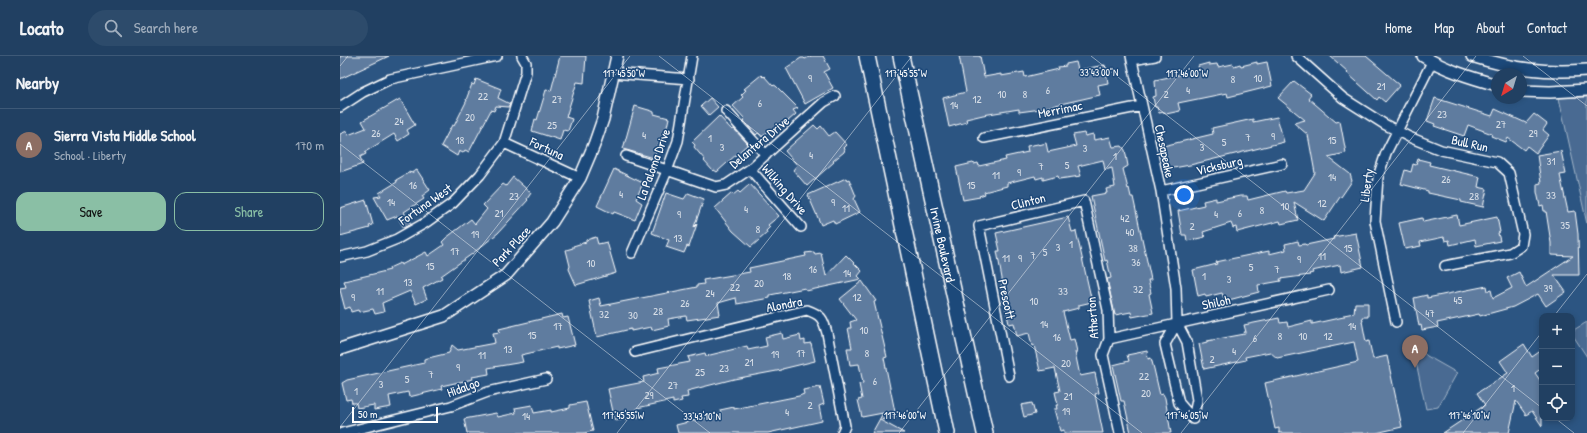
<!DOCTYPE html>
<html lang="en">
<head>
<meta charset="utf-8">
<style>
  body { margin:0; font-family:"Patrick Hand",sans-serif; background:#2d4b6b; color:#f1f3f6 }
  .controls { position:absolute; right:12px; bottom:12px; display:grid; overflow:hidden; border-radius:8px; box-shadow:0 2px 6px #0003 }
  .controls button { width:36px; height:36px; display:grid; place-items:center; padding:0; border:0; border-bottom:1px solid #3e5977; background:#214062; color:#f1f3f6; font:20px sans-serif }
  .compass { position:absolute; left:1151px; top:12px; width:36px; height:36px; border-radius:50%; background:#214062; box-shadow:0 2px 6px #0003; rotate:218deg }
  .scale { position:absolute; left:12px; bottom:10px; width:86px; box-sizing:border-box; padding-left:4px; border:2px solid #fff; border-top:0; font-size:11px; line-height:14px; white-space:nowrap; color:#fff; -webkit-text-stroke:3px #1f4a7a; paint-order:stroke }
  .you { position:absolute; left:844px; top:139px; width:14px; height:14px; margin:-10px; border:3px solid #fff; border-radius:50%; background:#1a73e8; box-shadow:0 0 0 6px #1a73e833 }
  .badge { display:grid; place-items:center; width:26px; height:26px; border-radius:50%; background:#8abfa5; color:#fff; font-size:13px; font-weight:700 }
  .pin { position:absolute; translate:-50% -33px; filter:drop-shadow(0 1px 2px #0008) }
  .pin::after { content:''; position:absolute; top:21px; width:14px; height:12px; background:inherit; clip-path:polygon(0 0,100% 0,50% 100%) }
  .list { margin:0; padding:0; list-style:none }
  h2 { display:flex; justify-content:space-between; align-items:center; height:52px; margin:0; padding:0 16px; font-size:17px }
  h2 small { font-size:13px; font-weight:400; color:#a2afbe }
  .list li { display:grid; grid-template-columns:26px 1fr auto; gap:12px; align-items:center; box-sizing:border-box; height:72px; padding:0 16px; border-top:1px solid #3e5977 }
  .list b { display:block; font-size:15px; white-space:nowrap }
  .list p { margin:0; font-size:13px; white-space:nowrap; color:#a2afbe }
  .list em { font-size:13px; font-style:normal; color:#a2afbe }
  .actions { display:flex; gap:8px; padding:12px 16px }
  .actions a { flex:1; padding:9px 0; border:1px solid #8abfa5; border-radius:12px; text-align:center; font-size:14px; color:#8abfa5 }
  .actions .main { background:#8abfa5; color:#111 }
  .icon { flex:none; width:22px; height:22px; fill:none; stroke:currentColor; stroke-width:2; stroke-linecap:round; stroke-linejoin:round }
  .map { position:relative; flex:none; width:1247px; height:377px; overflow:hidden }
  header { display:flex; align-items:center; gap:24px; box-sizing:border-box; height:56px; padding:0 20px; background:#214062; border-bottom:1px solid #3e5977 }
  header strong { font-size:19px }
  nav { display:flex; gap:22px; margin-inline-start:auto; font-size:14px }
  .search { width:280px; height:36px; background:#2d4b6b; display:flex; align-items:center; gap:10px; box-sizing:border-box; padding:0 14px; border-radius:22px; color:#a2afbe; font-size:15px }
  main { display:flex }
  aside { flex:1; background:#214062 }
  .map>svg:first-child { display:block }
  .green { fill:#486b92; stroke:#a4b5c8 }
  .building { fill:#5e7c9f; stroke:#fff }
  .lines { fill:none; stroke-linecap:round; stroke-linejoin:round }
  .minor-casing { stroke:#fff; stroke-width:12 }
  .tertiary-casing { stroke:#fff; stroke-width:14 }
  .primary-casing { stroke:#fff; stroke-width:18 }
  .minor { stroke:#1f4a7a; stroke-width:9 }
  .tertiary { stroke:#1f4a7a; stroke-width:11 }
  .primary { stroke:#1f4a7a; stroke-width:15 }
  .ticks { fill:none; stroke:#fff; stroke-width:1; stroke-opacity:0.45 }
  .labels { text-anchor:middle; stroke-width:3; stroke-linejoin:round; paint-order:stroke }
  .number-label { font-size:11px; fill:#d7dee7 }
  .street-label { font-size:13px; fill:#fff; stroke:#1f4a7a }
  .ticks-label { font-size:10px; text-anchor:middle; fill:#fff; stroke:#1f4a7a; stroke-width:3; stroke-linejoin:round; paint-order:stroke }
</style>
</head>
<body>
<header>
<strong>Locato</strong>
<div class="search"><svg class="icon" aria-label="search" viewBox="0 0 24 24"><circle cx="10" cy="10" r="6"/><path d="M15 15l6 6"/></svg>Search here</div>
<nav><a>Home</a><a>Map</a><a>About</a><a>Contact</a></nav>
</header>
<main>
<aside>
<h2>Nearby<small></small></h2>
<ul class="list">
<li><span class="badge" style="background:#8d6e63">A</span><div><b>Sierra Vista Middle School</b><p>School · Liberty</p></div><em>170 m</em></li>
</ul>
<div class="actions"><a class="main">Save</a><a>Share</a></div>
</aside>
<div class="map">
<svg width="1247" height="377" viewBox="0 0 1247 377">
  <rect width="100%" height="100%" fill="#2c5582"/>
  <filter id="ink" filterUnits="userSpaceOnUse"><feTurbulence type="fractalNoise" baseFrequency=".025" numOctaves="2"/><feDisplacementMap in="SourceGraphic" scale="8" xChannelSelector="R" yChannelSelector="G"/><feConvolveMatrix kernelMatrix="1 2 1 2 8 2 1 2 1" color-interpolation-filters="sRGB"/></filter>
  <g filter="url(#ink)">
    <path class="green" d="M1247,41V168L1219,42Z
      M1247,266V301L1232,278V275Z
      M1077,291L1087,300L1117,317L1098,351L1086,353L1073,292Z"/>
    <path class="building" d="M0,0H49L0,23Z
      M220,0H246L244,27L237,26L226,61L232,63L228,75L223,74L220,84L192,75L195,63L197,64L206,34L211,35Z
      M471,0H483L490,13L484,16L493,32L465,48L446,12L461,2H464L465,3Z
      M619,0H640L644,21L661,18V20L684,16L685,21L719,13L718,11L726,10V8L736,6L738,14L765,9L768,27L758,29L760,39L694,54L679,56V53L643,59L626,63L627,66L609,71L603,42L626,36Z
      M990,0H1026L1060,29L1045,46L1039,41L1037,44L1007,17L1008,16Z
      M917,6V8L927,6L932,30L888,41L887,37L838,47L840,55L826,58L825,56L819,57L817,51H815L813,41L816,40L815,24L857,15L859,13L858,10L869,7V9L877,8L878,11L893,8L894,10L900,8L901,10Z
      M421,19L423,21L424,20L433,30L434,29L436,30L458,52L453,54L456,58L440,72L438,70L433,74L432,72L422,81L418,77L416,79L403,64L405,63L393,50L403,41L401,39L406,34L404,33Z
      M136,23L161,33L158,42L170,48L169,51L156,50L154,55L151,54L129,96L125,94L123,97L119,95L117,100L101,90L112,69L114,70L127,44H126L132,28L134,29Z
      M954,25L971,38L968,42L996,66L1000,65L1006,97L988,101L1010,118L1012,125L1001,141H1000L984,165L954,146L958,164L941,168L940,165L897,176L896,171L893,172L891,167L863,176L865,181L847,185L846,179H842L838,155L864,149L863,145L876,142V145L900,140H907L908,144L945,135L946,137L964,134L975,117L968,79L954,67L965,64L938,42Z
      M370,42L378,51L369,59L361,50Z
      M1095,42L1152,60L1155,53L1186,67L1194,58L1207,68L1203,74L1209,79L1196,97L1187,90L1184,94L1168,82L1166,86L1151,80L1152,78L1128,69L1124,80L1094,70L1095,68L1087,65Z
      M60,43L75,69L67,74L69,78L58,85L54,78L25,96L26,98L20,101L23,108L0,116V78L7,75L8,79L26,72L22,65Z
      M295,50L312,55L314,56V58L329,62L324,84L322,83L320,89H318L314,102L283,93Z
      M379,60L392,74L394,73L408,88L377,116L374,114L373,115L364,105L365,104L354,91L355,89L352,86Z
      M937,61L944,86L850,109L828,113L823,90L873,78L872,72L913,63V66Z
      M474,69L478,73L481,70L489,80L495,76L507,89L504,92L505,93L504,96L493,105L494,106L467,130L453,114L457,109L445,95Z
      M744,77L745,80L753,78L754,84L770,81L773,91L782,90L785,94L788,110L783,113L788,133L789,132L791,141H793L810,219L811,224H808L811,237L809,238L813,257L792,261L791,256L775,259L767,223L771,222L767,204L765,205L751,140L767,137L766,133L775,131L772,112L765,114L763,104L738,110L741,120L719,123L718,120L703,124V121L696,123L695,120L667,127V130L644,136L645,138L639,140L640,141L623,144L616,111L633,107L634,108L638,107L639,110L666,104L665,101L688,96L687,90L698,88L699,89L706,87L708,96L736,90L733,79Z
      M1221,95L1226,118L1220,119L1228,156L1235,155L1238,178L1239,219H1214L1226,236L1206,250L1198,238L1173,251L1140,260L1139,258L1097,267L1098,271L1082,274L1081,269L1079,270L1074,242L1087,239V242L1147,230L1148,235L1151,234L1153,242L1172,232L1167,222L1179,216L1186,231L1233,200L1211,199V187L1206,155H1204L1203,149L1200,150L1197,136V128L1201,127L1197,99Z
      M1078,103L1090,106L1089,109L1140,121L1138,131L1147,133L1143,151L1121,146V144L1088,137V135L1061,128L1065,114L1071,116L1073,108L1076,109Z
      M274,113L303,127L296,143L302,147L295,164L274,156L273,158L257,150Z
      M77,114L90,134L82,140L84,143L64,156L71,168L64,172L57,160L47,164L34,141L41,140L39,137L57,126L56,124L70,116L71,117Z
      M173,121L191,137L187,143L188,144L158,177L132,198L101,220L102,222L83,232L87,243L76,248L70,235L42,247L44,256L35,258L33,253L19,256L18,254L11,256L10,251L5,253L0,234V232L6,231L4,225L50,214L49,212L60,207L61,209L86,196L88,200L104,189L102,186L106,182L131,163L135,168L147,153L143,149L163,128L166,130Z
      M506,122L507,124L509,123L516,140L514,143L520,156L495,168L493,164L481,169L468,139Z
      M410,128L439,160L428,169L430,171L426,175L427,177L411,191L393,175L375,152L392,137L393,139L398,135L400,137Z
      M326,137L344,143L348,137L364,143L354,171L357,168L349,191L347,190L344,197L326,191L329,184L312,177Z
      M26,144L33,169L29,170L30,172L0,180V152Z
      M1117,159L1119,169L1157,161L1160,176L1158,177L1160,185L1136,190L1135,183L1110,189L1109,184L1105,185L1104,181L1080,186L1081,190L1065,193L1059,167L1082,162L1083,166Z
      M728,161L732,176L736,175L752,246L739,249V252L723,256L730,284L734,283L735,287L737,296H735L740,320L755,317L759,337L755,338L763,377H724V374L720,375L714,353H717L716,349H718L715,336L720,335L715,312L700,315L694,289L692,290L689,277L677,280L674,267L669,268L661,229L663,228L657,195H660L656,177Z
      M1016,177L1023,211L1001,216L1000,209L972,215L973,217L969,218L970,219L940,223L941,225L918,229L919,236L885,245L882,237L866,241L865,238L858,240L853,214L877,208L876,206L895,202L929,195V198L946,194L945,188L958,185L959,189L965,188L966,189L994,183L993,181Z
      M256,181L258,188L267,186L276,217L236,229L229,213L230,210L226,194L233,192V190L246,186V184Z
      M474,196L475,198L481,197L486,220L506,199L522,215L518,220L521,223L466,235L465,232L430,239V242L397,248L396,242L378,247L380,259L347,264L346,260L328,263L329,270L312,274L311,271L291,275V273L257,281L249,245L259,242L261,250L357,231V229L364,228L363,224L410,216L409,212L466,200L465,197Z
      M522,225L536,245L534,246L547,301L544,302L556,361L540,364L564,377H532L543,357L522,361L518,344L522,343L519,328L523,327L519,308L510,309L507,292H512L508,272H511L510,266L516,264L500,243Z
      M1015,247H1028V261H1022L1023,265H1022L1026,286L1029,285L1033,303L1047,300L1062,371L1036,377H939V372L935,373L925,327L1018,306L1014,286L937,302L930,296L905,301L906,304L864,313L859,288L867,286V285L905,278L904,276H906L904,269L939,262L940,267L947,266L948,271L972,265V268L999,262L1004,261V259L1014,257Z
      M222,258L223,262L228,261L235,289L217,293V291L181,299L183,306L148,312L149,318L132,321L133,323L101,330L102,333L69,341L68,336L49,340L51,351L34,354V349L17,352L16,347H12L11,343L6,344L2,327L7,324L84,307V303L109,297L112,289L118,294L155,287L153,277L160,276L159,273Z
      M442,277L443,283L460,279L461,285L465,284V288L471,287L475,305L442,313V314L394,323L347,335L348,341L341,342L342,345L333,347V344L297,352L299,361L275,365L268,333L304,326L303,321L319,317L318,312L350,306L348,301L365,297L366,300L407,290L408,294L427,290L425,281Z
      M1184,288L1192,301L1202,294V312L1195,317L1202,327V370L1192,355L1186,359L1176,345L1169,377H1103L1145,349L1137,337L1168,317L1160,305Z
      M807,295L808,303L811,302L814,313L820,339L823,338L825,342L831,377H791L784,345H781L773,309L789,305L787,299Z
      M480,331L484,348L479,350L482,365L428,377H338L336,369L381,358L380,354L394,351V353L459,340L464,338L463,334Z
      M246,346L253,375L244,377H127L124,363L156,357L158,361L176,357L175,352L192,349L194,357L211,354V356L230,352V349Z
      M692,347L695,358L684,361L681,349Z"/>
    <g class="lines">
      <g class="minor-casing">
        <path id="minor" d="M791,0L821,135L836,232L837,267L847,286L857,344L853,363
          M956,0L1003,42L1044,68L1069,81L1101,94L1157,106L1169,117L1183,178L1181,190L1170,197L1105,210
          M792,4L815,0
          M272,17L349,23
          M0,51L23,36L50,23L157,0
          M386,55L426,99
          M644,82L802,50
          M164,87L240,122
          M286,100L376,131L386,129L410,113L484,46L495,40
          M410,113L461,171
          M821,135L942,108
          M292,197L327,115L338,85L352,0
          M0,201L27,195L57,183L85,167L113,147L140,119L164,87L186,16V7L182,0
          M1056,266L1035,165L1038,121L1046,97L1092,6
          M837,267L825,288L839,347L853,363
          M769,283L989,234
          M295,296L467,254C481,259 483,262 487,277L505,370L502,377
          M669,320L639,170L744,145L768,254L769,283L763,299L780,377
          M2,377L111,350L148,336L206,323"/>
      </g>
      <g class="tertiary-casing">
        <path id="tertiary" d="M1083,0C1105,14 1132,22 1157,29
          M1132,0C1173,13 1204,17 1247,14
          M1181,35L1210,36L1247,34
          M0,293L104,260L166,219L212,166L240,122L254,89L263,63L277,0"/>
      </g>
      <g class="primary-casing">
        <g id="primary">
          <path d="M527,0L607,377"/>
          <path id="s1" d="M561,0L645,377"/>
        </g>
      </g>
      <use href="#minor" class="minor"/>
      <use href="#tertiary" class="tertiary"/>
      <use href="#primary" class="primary"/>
    </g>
  </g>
  <path class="ticks" d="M319,0L802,377M751,0L1202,352M1183,0L1247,50M0,10L8,0M0,88L370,377M1214,260L1247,218M1215,362L1234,377M0,371L290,0M277,377L572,0M559,377L854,0M841,377L1136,0M1123,377L1202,276"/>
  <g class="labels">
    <g class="number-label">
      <text x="470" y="26">9</text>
      <text x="918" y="26">10</text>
      <text x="893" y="27">8</text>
      <text x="1041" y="34">21</text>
      <text x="708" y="38">6</text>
      <text x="848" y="38">4</text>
      <text x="662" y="42">10</text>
      <text x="685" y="42">8</text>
      <text x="826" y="42">2</text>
      <text x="143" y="44">22</text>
      <text x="217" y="47">27</text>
      <text x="637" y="47">12</text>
      <text x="420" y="51">6</text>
      <text x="614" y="53">14</text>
      <text x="1102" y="62">23</text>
      <text x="130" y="65">20</text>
      <text x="59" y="69">24</text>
      <text x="1161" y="72">27</text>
      <text x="212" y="73">25</text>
      <text x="36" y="81">26</text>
      <text x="1193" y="81">29</text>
      <text x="304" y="83">4</text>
      <text x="933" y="84">9</text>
      <text x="908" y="85">7</text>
      <text x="370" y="86">1</text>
      <text x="120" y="88">18</text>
      <text x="992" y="88">15</text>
      <text x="884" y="90">5</text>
      <text x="382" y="95">3</text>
      <text x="862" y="95">3</text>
      <text x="745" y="96">3</text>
      <text x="471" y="103">4</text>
      <text x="775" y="104">1</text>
      <text x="1211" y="109">31</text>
      <text x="727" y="113">5</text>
      <text x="701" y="114">7</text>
      <text x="679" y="120">9</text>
      <text x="656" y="123">11</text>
      <text x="992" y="125">14</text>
      <text x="1106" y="127">26</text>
      <text x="73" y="133">16</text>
      <text x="631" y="133">15</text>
      <text x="281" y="142">4</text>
      <text x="1211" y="143">33</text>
      <text x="174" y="144">23</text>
      <text x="1134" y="144">28</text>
      <text x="51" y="150">14</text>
      <text x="493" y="150">9</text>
      <text x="982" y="151">12</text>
      <text x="945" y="154">10</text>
      <text x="506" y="156">11</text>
      <text x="406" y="157">4</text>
      <text x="922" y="158">8</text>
      <text x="159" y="161">21</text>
      <text x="900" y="161">6</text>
      <text x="339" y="162">9</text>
      <text x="876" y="162">4</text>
      <text x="785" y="166">42</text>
      <text x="1225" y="173">35</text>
      <text x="852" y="174">2</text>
      <text x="418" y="177">8</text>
      <text x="790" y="180">40</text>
      <text x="135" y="182">19</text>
      <text x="338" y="186">13</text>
      <text x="731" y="192">1</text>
      <text x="718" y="195">3</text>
      <text x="793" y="196">38</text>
      <text x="1008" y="196">15</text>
      <text x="115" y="199">17</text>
      <text x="705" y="200">5</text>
      <text x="693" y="203">7</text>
      <text x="982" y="204">11</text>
      <text x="666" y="206">11</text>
      <text x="680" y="206">9</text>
      <text x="959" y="207">9</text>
      <text x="796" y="210">36</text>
      <text x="251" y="211">10</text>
      <text x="90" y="214">15</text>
      <text x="911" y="215">5</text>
      <text x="473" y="217">16</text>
      <text x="937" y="217">7</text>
      <text x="507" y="221">14</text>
      <text x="447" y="224">18</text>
      <text x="864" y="224">1</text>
      <text x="889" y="227">3</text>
      <text x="68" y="230">13</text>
      <text x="419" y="231">20</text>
      <text x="395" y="235">22</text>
      <text x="1208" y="236">39</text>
      <text x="798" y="237">32</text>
      <text x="40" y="239">11</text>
      <text x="723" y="239">33</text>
      <text x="370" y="241">24</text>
      <text x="13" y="245">9</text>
      <text x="517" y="245">12</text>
      <text x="1118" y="248">45</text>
      <text x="694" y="249">10</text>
      <text x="345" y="251">26</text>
      <text x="318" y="259">28</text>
      <text x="1090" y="261">47</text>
      <text x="264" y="262">32</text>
      <text x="293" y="263">30</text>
      <text x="704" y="272">14</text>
      <text x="218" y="274">17</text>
      <text x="1012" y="274">14</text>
      <text x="524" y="278">10</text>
      <text x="192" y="283">15</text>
      <text x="940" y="284">8</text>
      <text x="963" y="284">10</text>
      <text x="988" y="284">12</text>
      <text x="717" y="285">16</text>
      <text x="915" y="286">6</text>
      <text x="168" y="297">13</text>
      <text x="894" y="299">4</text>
      <text x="461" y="301">17</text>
      <text x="527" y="301">8</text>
      <text x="435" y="302">19</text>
      <text x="142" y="303">11</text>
      <text x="872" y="307">2</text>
      <text x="409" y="310">21</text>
      <text x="726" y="311">20</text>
      <text x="118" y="315">9</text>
      <text x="384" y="316">23</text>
      <text x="360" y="320">25</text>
      <text x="91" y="322">7</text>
      <text x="804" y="324">22</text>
      <text x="67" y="327">5</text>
      <text x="535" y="329">6</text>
      <text x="41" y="332">3</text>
      <text x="333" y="333">27</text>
      <text x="1173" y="336">1</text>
      <text x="16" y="339">1</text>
      <text x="806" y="341">20</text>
      <text x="309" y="343">29</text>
      <text x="728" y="344">21</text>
      <text x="470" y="353">2</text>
      <text x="726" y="359">19</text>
      <text x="447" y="360">4</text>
      <text x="186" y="364">14</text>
    </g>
    <g class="street-label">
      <text transform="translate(720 53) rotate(-11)" y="5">Merrimac</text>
      <text transform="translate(419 86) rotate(-40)" y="5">Delantera Drive</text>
      <text transform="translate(1130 87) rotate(13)" y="5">Bull Run</text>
      <text transform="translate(207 92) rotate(25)" y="5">Fortuna</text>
      <text transform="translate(825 95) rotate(78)" y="5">Chesapeake</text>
      <text transform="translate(313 108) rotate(-70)" y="5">La Paloma Drive</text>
      <text transform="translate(879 109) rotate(-13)" y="5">Vicksburg</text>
      <text transform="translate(1026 129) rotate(-82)" y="5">Liberty</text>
      <text transform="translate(445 133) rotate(49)" y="5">Wilking Drive</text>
      <text transform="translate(688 145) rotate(-14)" y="5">Clinton</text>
      <text transform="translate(85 148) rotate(-35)" y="5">Fortuna West</text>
      <text dy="5" stroke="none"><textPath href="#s1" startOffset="193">Irvine Boulevard</textPath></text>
      <text transform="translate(171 190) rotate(-47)" y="5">Park Place</text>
      <text transform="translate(667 243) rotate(78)" y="5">Prescott</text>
      <text transform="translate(876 246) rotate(-12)" y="5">Shiloh</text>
      <text transform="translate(444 248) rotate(-11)" y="5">Alondra</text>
      <text transform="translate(752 262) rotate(-94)" y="5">Atherton</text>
      <text transform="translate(123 331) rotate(-20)" y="5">Hidalgo</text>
    </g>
  </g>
  <g class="ticks-label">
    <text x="759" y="20">33°43'00"N</text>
    <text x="284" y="21">117°45'50"W</text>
    <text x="566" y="21">117°45'55"W</text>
    <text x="847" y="21">117°46'00"W</text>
    <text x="283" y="363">117°45'55"W</text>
    <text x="565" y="363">117°46'00"W</text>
    <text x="847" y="363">117°46'05"W</text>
    <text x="1129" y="363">117°46'10"W</text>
    <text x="362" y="364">33°43'10"N</text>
  </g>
</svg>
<div class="controls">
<button>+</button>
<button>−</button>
<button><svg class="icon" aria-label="locate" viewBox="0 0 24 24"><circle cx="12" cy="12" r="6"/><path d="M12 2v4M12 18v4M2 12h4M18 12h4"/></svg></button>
</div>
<svg class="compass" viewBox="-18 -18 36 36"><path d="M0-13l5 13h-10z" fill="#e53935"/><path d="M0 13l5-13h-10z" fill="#a2afbe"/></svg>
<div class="scale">50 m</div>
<div class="you"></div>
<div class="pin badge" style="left:1075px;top:312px;background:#8d6e63">A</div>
</div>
</main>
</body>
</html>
